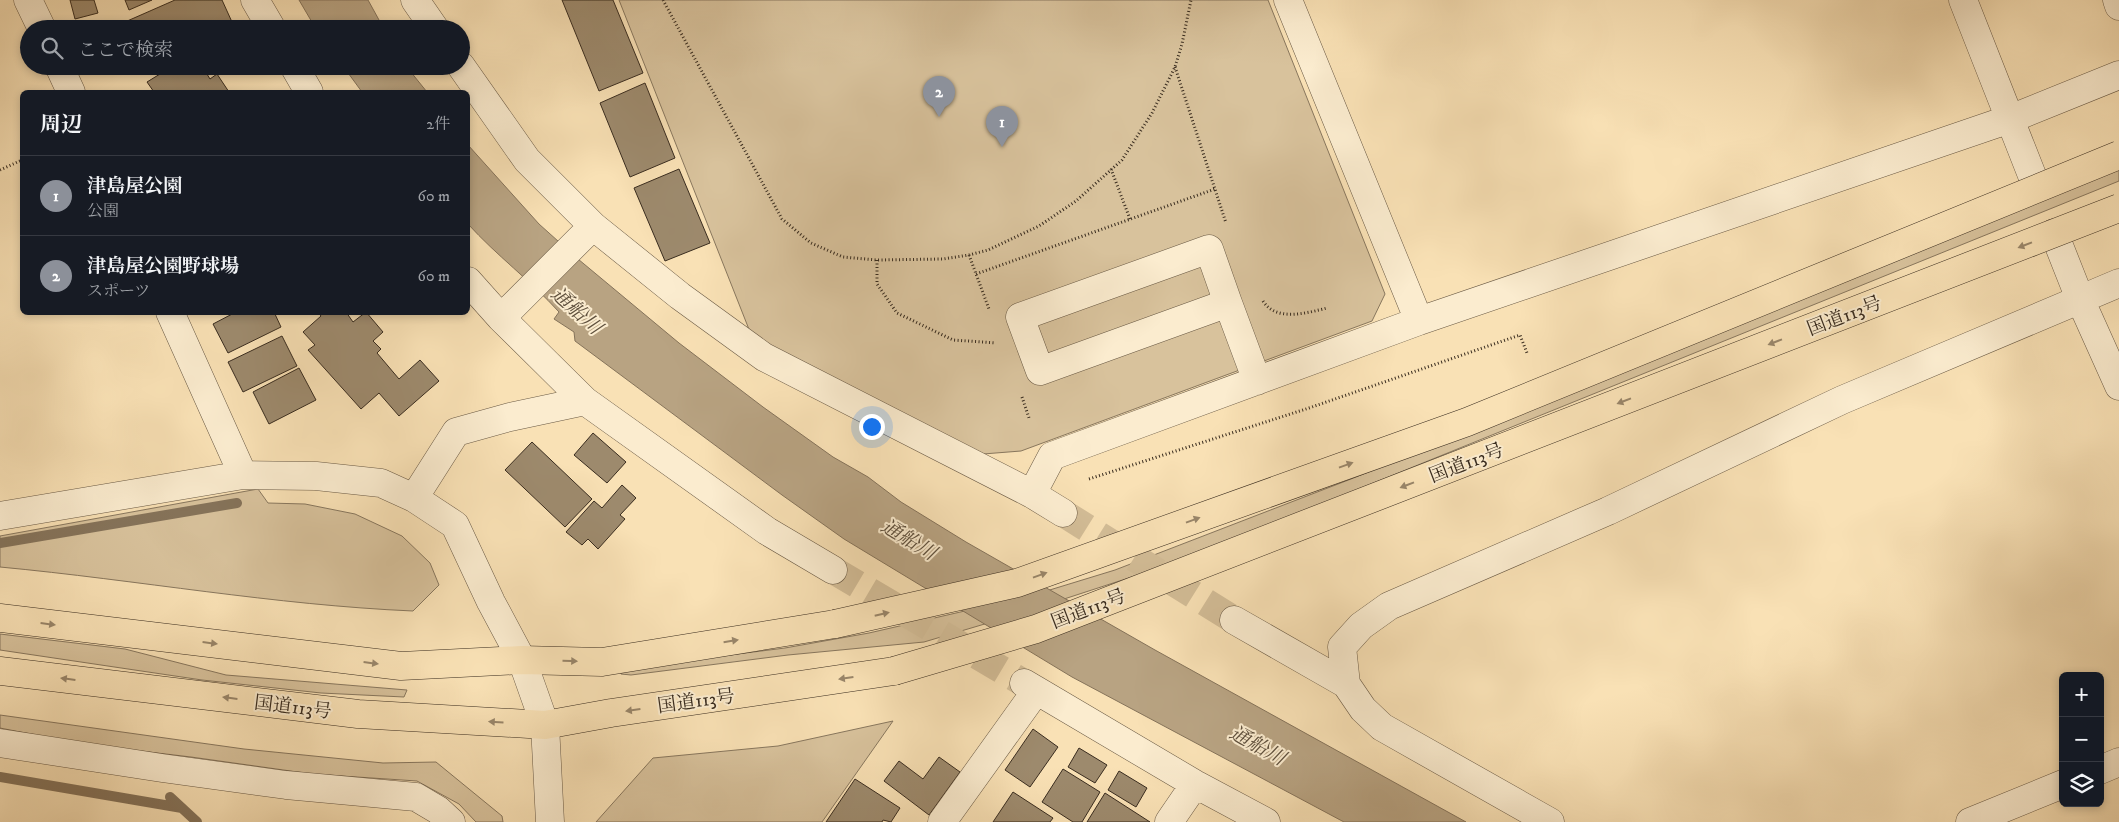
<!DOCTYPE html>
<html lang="ja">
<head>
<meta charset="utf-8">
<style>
  body { margin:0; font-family:"IM FELL DW Pica","Noto Serif JP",serif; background:#242831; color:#f1f3f6 }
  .controls { position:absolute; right:15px; bottom:15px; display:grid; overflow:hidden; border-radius:8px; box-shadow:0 2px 8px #0003 }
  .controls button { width:45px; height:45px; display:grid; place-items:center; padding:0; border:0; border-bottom:1px solid #363941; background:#171b24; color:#f1f3f6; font:25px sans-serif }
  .you { position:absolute; left:871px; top:426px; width:18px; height:18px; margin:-12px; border:4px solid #fff; border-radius:50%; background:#1a73e8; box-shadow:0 0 0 8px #1a73e833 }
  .badge { display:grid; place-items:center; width:32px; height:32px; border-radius:50%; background:#8c9099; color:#fff; font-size:16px; font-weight:700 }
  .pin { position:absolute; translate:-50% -41px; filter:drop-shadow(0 1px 2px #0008) }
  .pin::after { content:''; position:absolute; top:26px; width:18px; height:15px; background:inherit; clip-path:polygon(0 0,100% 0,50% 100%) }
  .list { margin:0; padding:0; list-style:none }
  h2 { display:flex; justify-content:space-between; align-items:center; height:65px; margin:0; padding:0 20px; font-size:21px }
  h2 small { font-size:16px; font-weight:400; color:#9ea1a6 }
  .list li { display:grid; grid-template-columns:32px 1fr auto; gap:15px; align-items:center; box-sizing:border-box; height:80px; padding:0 20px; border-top:1px solid #363941 }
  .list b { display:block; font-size:19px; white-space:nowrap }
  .list p { margin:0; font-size:16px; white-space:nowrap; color:#9ea1a6 }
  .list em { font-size:16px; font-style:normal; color:#9ea1a6 }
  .icon { flex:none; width:28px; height:28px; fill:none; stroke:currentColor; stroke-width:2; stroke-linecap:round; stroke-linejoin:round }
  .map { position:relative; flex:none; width:2119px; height:822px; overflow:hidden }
  .search { position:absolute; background:#171b24; box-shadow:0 2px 8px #0003; left:20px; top:20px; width:450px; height:55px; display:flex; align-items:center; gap:12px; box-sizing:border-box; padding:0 18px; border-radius:28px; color:#9ea1a6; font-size:19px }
  .panel { position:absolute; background:#171b24; box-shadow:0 2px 8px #0003; left:20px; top:90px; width:450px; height:225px; border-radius:8px }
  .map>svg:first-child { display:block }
  .green { fill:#d8c29c; stroke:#88775e }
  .water { fill:#b8a382; stroke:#85735a }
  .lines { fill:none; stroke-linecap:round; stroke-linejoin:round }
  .stream { stroke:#85735a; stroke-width:10 }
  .building { fill:#9d8a6d; stroke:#392c1f }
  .minor-tunnel { stroke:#d3bd97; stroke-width:28; stroke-dasharray:28 14; stroke-linecap:butt }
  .minor-casing { stroke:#695944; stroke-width:29 }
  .highway-casing { stroke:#392c1f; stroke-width:29 }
  .path { stroke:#392c1f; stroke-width:3; stroke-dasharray:1 2.5; stroke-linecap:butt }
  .minor { stroke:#fbeccf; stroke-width:28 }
  .highway { stroke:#f9e1b5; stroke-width:28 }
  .highway-bridge-casing { stroke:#392c1f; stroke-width:29; stroke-linecap:butt }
  .highway-bridge { stroke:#f9e1b5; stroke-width:28 }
  .oneway { fill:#99866a }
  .labels { text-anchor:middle; stroke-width:4; stroke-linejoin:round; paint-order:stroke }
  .street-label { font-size:19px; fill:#392c1f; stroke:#fbeccf }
  .water-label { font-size:20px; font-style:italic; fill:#5f503d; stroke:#fbeccf }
</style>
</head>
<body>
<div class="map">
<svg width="2119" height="822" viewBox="0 0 2119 822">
  <rect width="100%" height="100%" fill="#f9e1b5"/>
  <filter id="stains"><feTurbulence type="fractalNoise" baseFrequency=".004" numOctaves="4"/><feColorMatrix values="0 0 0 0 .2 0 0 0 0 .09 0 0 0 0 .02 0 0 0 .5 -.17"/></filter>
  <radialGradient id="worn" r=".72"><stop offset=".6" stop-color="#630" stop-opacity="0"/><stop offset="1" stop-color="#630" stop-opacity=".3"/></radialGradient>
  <path class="green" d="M619,0H1268L1385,294L1372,321L1021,451L983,454L752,337Z
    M2119,167V181L1297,514L1147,572L1015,615L924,642L788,655L631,675L621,674L620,669L785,648L869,633L1030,596L1115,570L1351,479Z
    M258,489L268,503L305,504L355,514L402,536L430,563L439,585L413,611C274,605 138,580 0,567V536Z
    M0,634L125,649L226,675L407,690L404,697L321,693L202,680L0,650Z
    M0,715L244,749L383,763L436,762L502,816L503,822H476L459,804L417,781L312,774L191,757L82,744L0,728Z
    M893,721L822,822H596L653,758L778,746Z"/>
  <path class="water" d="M299,0H368L384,29H316Z
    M343,66H406L427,92H362Z
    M468,145L539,224L578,259L679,343L763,407L833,457L868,477L901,502L966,542L1155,650L1466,822H1344L1072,677L844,539L782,495L575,341L574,332L554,319L559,312C531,281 496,255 468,224Z"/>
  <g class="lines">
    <path class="stream" d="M0,543L237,503
      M0,777L182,808
      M170,797L197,822"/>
  </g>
  <path class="building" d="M70,0H94L98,13L75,19Z
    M125,0H152L129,10Z
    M175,0H222L232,22L217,29H211L208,22L193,29H109Z
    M562,0H613L643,73L599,91Z
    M173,66H202L210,79L217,74L229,92H154L147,82Z
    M645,83L675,158L630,177L600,103Z
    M679,169L710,243L665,261L634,188Z
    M236,312H274L281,327L228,353L213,324Z
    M318,312H346L353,322L366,312L383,332L373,341L381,349L377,353L399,379L420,360L439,381L399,416L379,393L361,409L308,350L315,345L303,332L321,316Z
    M282,336L297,366L243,392L228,362Z
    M299,368L316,400L269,424L253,392Z
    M593,433L626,462L607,483L574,455Z
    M532,442L592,499L565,527L505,470Z
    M622,485L636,498L620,515L625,519L598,549L588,539L582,545L566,532L594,501L602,508Z
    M1033,729L1058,747L1030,787L1005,770Z
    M1079,748L1107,765L1095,783L1068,767Z
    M939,757L960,772L929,815L884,781L899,761L923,779Z
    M1063,769L1100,792L1082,822H1073L1042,802Z
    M1119,771L1147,788L1136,807L1108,790Z
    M855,779L900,808L891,822L883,820L882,822H826Z
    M1013,792L1053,818L1050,822H993Z
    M1105,793L1150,822H1087Z"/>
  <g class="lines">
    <path class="minor-tunnel" d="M1063,513L1234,620
      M833,570L1024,683"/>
    <g class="minor-casing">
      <path id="minor" d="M28,0L42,29
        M255,0L272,29
        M415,0L435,29
        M1288,0L1419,321
        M1963,0L2037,188
        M2117,0L2119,6
        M59,66L71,92
        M294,66L309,92
        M461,66L527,160L593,226L680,296L764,357L1032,494L1063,513
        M2054,233L2080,299L2119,386
        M468,281L501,318L585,401L767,531L833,570
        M1228,303L1209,249L1020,317L1040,371L1228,303L1257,381
        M170,312L243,475
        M501,318L593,226
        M1032,494L1052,456L1419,321L2010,119L2119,75
        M414,498L456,432L510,417L585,401
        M0,516L243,475L316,476L381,483L414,498L455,525L491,602L522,660L545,725L550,822
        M1234,620L1346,684
        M1024,683L1195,784L1266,822
        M0,743L162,768L286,785L416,797L438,810L451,822
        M2100,770L2119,762
        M942,822L1036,691
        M1169,822L1195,784
        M1550,822L1382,727L1363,709L1346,684L1342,647L1361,626L1389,606L1608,511L1842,400L2119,283
        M1970,822L2063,784"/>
    </g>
    <g class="highway-casing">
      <path id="highway" d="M0,618L401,666L522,660L602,662L835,624
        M0,671L358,714L545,725L611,713L894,671"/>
    </g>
    <path class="path" d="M663,0L782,219L811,243L843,257L877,260L943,259L969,255L988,250L1039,226L1076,201L1122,160L1152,113L1175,67L1182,44L1191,0
      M1175,67L1226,223
      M1111,169L1130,219
      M0,170L22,160
      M969,255L989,309
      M877,260V284L897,313L953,340L996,343
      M976,274L1215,189
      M1263,301C1276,322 1307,313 1327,308
      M1022,397L1029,418
      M1089,479L1309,408L1520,335L1527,353"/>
    <use href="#minor" class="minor"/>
    <use href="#highway" class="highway"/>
    <g class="highway-bridge-casing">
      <path id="highway-bridge" d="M835,624L1017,583L1467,422L2119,155
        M894,671L1036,629L2119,208"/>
    </g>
    <use href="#highway-bridge" class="highway-bridge"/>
  </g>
  <defs><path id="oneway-solid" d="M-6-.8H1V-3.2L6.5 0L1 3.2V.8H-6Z" transform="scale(1.25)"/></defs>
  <g class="oneway">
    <use href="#oneway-solid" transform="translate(2025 245) rotate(159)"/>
    <use href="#oneway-solid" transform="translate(1775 342) rotate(159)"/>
    <use href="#oneway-solid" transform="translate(1624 401) rotate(159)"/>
    <use href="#oneway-solid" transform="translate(1346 465) rotate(-20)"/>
    <use href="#oneway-solid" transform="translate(1407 485) rotate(159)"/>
    <use href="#oneway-solid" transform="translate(1193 520) rotate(-20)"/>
    <use href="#oneway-solid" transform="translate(1040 575) rotate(-20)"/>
    <use href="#oneway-solid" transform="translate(882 614) rotate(-13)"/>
    <use href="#oneway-solid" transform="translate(48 624) rotate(7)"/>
    <use href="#oneway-solid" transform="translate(731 641) rotate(-9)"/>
    <use href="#oneway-solid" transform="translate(210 643) rotate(7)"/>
    <use href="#oneway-solid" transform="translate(570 661) rotate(2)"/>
    <use href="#oneway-solid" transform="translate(371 663) rotate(7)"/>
    <use href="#oneway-solid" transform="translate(846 678) rotate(172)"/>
    <use href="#oneway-solid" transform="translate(68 679) rotate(-173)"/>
    <use href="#oneway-solid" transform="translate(230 698) rotate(-173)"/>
    <use href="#oneway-solid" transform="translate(633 710) rotate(172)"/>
    <use href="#oneway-solid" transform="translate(496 722) rotate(-177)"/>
  </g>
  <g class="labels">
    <g class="street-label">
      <text transform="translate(1844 315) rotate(-21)" y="7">国道113号</text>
      <text transform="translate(1466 462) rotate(-21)" y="7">国道113号</text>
      <text transform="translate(1088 608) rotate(-21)" y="7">国道113号</text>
      <text transform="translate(696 700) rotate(-8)" y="7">国道113号</text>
      <text transform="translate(293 706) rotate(7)" y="7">国道113号</text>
    </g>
    <g class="water-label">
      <text transform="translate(577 310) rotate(42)" y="7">通船川</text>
      <text transform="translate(909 539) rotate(31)" y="7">通船川</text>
      <text transform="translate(1258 745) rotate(29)" y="7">通船川</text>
    </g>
  </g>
  <rect width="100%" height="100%" filter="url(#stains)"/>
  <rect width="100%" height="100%" fill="url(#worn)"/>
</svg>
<div class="controls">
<button>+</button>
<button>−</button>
<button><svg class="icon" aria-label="layers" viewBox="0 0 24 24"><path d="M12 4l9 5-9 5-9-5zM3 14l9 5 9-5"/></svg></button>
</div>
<div class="you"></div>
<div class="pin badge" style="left:1002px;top:147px">1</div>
<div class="pin badge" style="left:939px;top:117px">2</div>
<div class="search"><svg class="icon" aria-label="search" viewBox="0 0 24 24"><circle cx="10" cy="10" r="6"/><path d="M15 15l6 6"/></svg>ここで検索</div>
<section class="panel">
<h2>周辺<small>2件</small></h2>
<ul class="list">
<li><span class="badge">1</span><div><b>津島屋公園</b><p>公園</p></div><em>60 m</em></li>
<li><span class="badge">2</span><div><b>津島屋公園野球場</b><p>スポーツ</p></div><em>60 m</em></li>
</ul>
</section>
</div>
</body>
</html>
